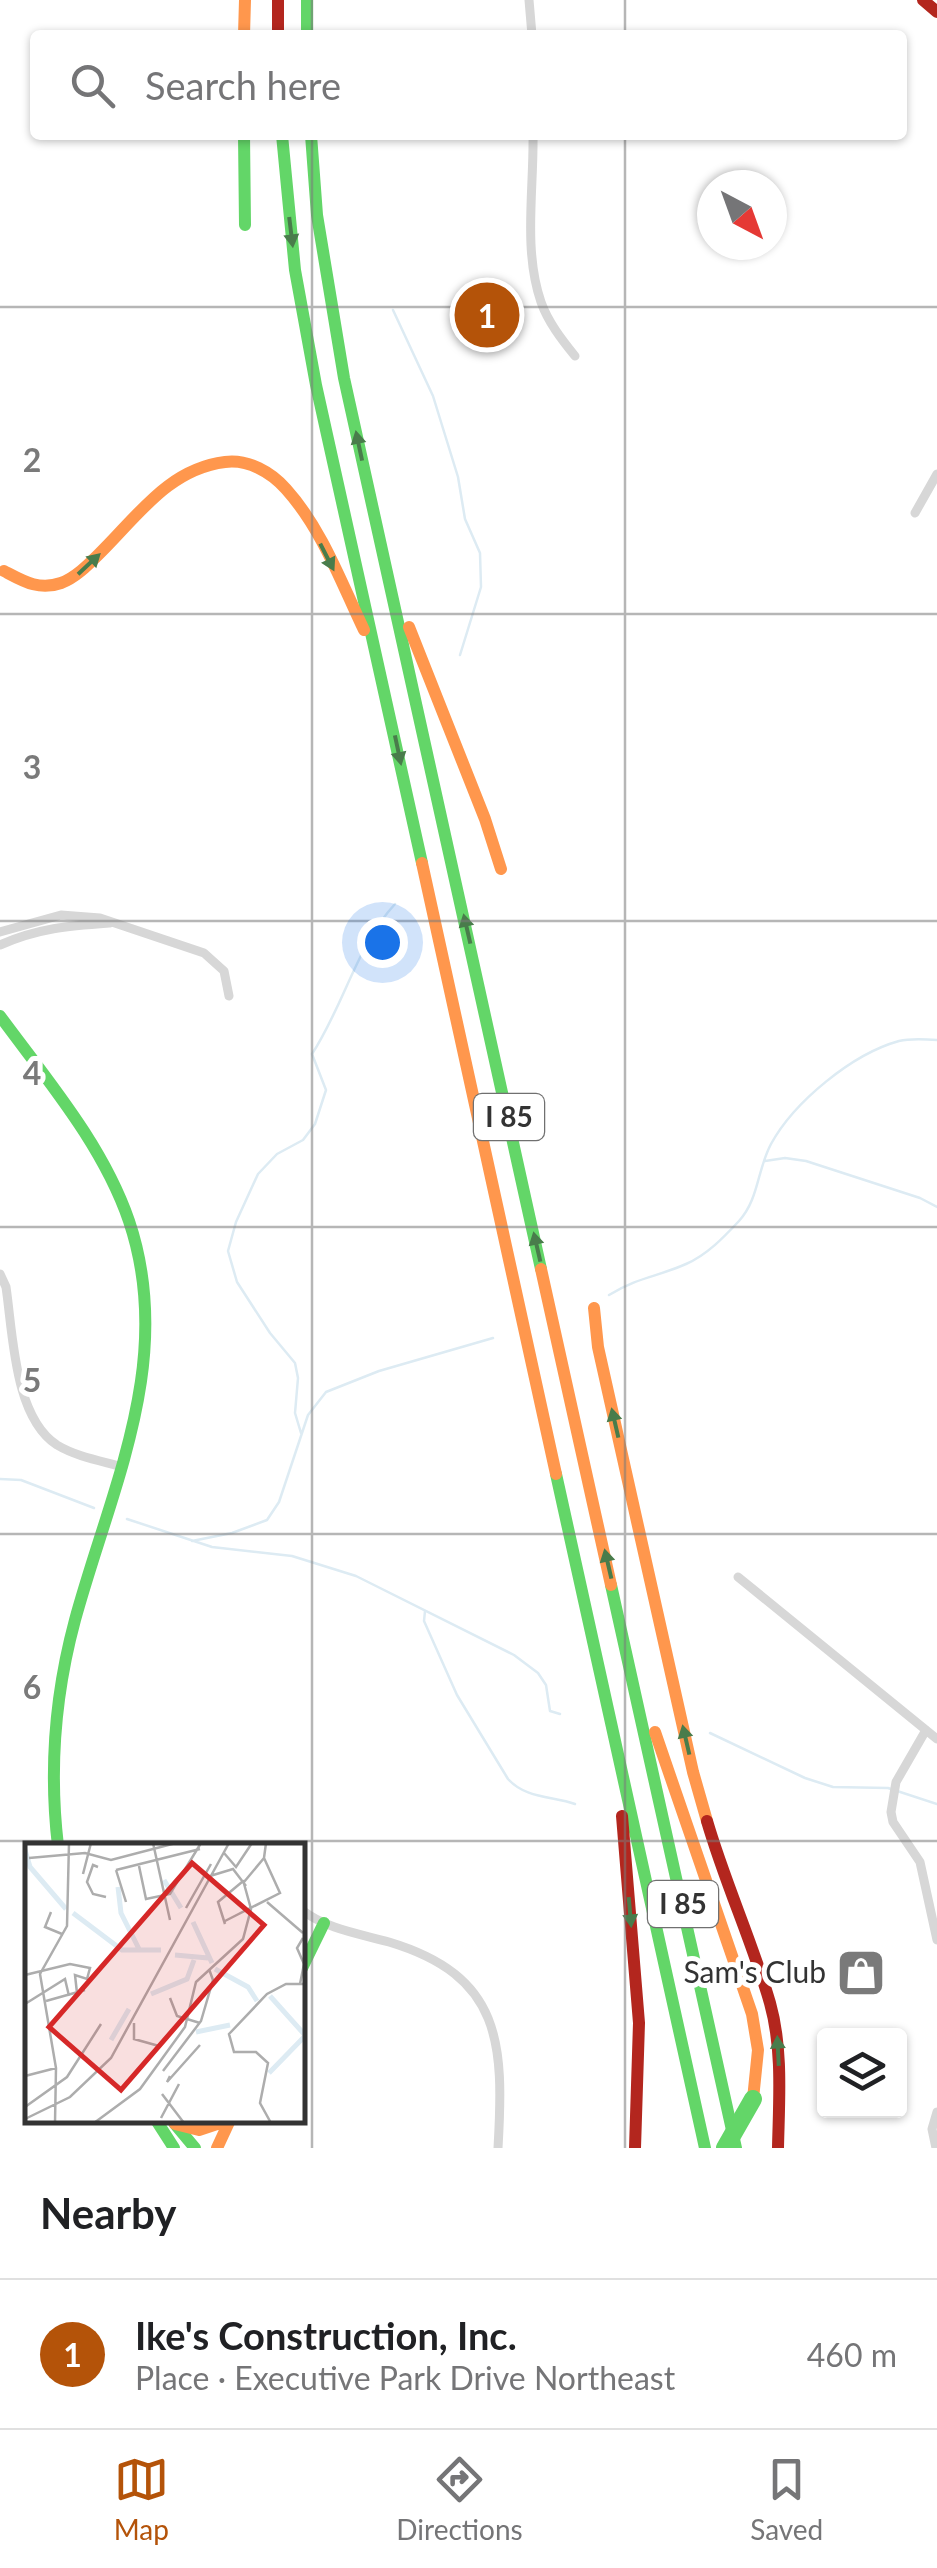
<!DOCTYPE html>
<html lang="en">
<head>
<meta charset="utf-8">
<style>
  body { margin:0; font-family:Lato,sans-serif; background:#f2f2f2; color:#202124 }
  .controls { position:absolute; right:30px; bottom:30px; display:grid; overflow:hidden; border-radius:10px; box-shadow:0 2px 8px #0004 }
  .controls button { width:90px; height:90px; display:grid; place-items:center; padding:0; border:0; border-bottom:2px solid #e0e0e0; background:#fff; color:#202124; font:50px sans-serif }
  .compass { position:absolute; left:697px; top:170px; width:90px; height:90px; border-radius:50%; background:#fff; box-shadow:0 2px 8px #0004; rotate:139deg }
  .you { position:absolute; left:382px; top:942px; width:35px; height:35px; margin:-25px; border:8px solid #fff; border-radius:50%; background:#1a73e8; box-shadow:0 0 0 15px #1a73e833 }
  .badge { display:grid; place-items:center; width:65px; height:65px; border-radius:50%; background:#b45309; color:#fff; font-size:32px; font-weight:700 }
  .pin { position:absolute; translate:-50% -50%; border:5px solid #fff; box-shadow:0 2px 10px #0006 }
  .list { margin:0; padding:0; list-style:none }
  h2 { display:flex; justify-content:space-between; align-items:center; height:130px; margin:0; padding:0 40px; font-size:42px }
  h2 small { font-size:32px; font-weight:400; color:#757577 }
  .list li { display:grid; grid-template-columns:65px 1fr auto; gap:30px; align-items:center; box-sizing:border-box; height:150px; padding:0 40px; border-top:2px solid #e0e0e0 }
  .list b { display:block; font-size:38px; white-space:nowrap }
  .list p { margin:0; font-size:32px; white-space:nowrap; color:#757577 }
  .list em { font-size:32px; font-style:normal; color:#757577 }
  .icon { flex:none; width:55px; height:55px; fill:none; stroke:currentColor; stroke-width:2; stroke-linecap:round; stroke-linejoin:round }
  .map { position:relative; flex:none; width:937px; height:2148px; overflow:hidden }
  .search { position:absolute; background:#fff; box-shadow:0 2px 8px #0004; left:30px; right:30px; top:30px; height:110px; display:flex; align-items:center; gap:25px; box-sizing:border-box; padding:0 35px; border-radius:10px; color:#757577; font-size:38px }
  .sheet { height:280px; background:#fff }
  nav { display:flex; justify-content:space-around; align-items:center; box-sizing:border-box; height:140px; border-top:2px solid #e0e0e0; background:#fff; font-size:28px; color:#757577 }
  nav a { display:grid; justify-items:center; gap:5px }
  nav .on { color:#b45309 }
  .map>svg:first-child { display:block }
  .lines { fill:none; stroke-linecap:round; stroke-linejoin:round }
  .stream { stroke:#ddebf3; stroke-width:2.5 }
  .street { stroke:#d7d7d7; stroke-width:9 }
  .fast { stroke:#63d668; stroke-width:12 }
  .slow { stroke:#ff974d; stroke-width:12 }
  .jam { stroke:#b3261e; stroke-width:12 }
  .fast-bridge { stroke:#63d668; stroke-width:18 }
  .oneway { fill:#497c4b }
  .grid { fill:none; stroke:#7a7a7a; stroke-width:2.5; stroke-opacity:0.55 }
  .labels { text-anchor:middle; stroke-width:10; stroke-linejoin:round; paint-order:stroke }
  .shield { fill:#fff; stroke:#707070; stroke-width:2.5 }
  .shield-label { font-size:28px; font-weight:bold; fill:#333 }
  .poi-label { font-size:30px; fill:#333; stroke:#fff; text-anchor:end }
  .inset-river { fill:none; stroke:#ddebf3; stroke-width:5 }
  .inset-road { fill:none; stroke:#adadad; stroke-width:2.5 }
  .view { fill:#d62828; fill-opacity:0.15; stroke:#d62828; stroke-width:5 }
  .inset-edge { fill:none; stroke:#333; stroke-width:5 }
  .grid-label { font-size:32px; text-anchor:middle; font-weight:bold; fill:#7a7a7a; stroke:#fff; stroke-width:10; stroke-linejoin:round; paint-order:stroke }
</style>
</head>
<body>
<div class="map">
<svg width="937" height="2148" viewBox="0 0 937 2148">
  <rect width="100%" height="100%" fill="#fff"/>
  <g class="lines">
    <path class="stream" d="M393,310L433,396L458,477L465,519L480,553L481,587L460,655
      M765,1161L785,1158L806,1161L920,1198L937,1207
      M609,1295C638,1277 657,1277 686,1264C707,1255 724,1237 739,1221C759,1199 757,1170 771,1144C794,1102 852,1054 899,1041C911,1038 924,1039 937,1040
      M301,1433L295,1413L298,1378L295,1363L270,1333L237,1282L228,1251L236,1222L258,1174L277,1154L303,1140L315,1124L326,1090L312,1054C344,1005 357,945 395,904
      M0,1479L21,1480L94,1508
      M127,1519L212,1547L292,1556L356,1576L514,1655L538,1673L546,1685L550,1711L560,1714
      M192,1541L232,1533L267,1520L279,1502L308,1415L326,1392L379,1371L493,1338
      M425,1611L424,1621L457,1695L508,1779C526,1799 553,1796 575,1804
      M710,1733L805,1778L833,1787L888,1788L937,1804"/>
    <path class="street" d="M529,0L532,35
      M533,135C534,189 523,250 541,302C548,322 562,340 575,356
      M915,513L937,474
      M0,932L61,915L100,918L204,953L224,971L229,996
      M0,945C39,928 68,926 110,923
      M0,1274L6,1287C13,1334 14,1417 57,1445C77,1457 102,1461 123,1467
      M738,1577L937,1739
      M926,1730L896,1782L891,1812L893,1822L920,1862L937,1940
      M302,1910C326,1929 360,1934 389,1942C502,1976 504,2043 498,2148
      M936,2148L932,2129L937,2112"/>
    <path class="fast" d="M307,0V35
      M244,135L245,225
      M282,135L295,270L316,385L422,863
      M311,135L317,215L344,378L541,1269
      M0,1016C47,1080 103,1145 129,1221C176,1360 111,1488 75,1620C55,1694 49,1770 58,1846
      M556,1474L705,2148
      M611,1585L736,2148
      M302,1968L324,1923
      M156,2120L174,2148
      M174,2123L195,2148"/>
    <path class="slow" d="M244,35L245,0
      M4,571C23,581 39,591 61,583C75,578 88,565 98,555C137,517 168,469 225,462C248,459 271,472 286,489C322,529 341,582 364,630
      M409,627L485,819L501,869
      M422,863L556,1474
      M541,1269L611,1585
      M594,1308L598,1347L693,1772L707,1821
      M655,1732L752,2014L758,2050L753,2099
      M175,2124L199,2130L229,2120
      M217,2148L230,2120"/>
    <path class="jam" d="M278,0V35
      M923,0L937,12
      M622,1816L639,2023L635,2148
      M707,1821C725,1883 752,1941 770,2003C783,2049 779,2100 778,2148"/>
    <path class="fast-bridge" d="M725,2148L753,2099"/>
  </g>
  <defs><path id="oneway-solid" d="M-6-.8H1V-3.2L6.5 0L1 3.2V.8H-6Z" transform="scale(2.5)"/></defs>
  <g class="oneway">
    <use href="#oneway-solid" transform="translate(291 232) rotate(83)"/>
    <use href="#oneway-solid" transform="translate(359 446) rotate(-102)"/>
    <use href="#oneway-solid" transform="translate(327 557) rotate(63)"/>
    <use href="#oneway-solid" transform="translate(89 564) rotate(-43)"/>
    <use href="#oneway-solid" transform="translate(398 750) rotate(78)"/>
    <use href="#oneway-solid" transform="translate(467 929) rotate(-103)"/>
    <use href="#oneway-solid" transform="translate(537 1247) rotate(-103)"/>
    <use href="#oneway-solid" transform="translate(615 1423) rotate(-103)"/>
    <use href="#oneway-solid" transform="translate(608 1564) rotate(-103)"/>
    <use href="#oneway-solid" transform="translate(686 1740) rotate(-103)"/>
    <use href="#oneway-solid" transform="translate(630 1912) rotate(85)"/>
    <use href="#oneway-solid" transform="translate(778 2051) rotate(-93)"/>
  </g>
  <path class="grid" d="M312,0V35M625,0V35M312,135V2148M625,135V2148M0,307H937M0,614H937M0,921H937M0,1227H937M0,1534H937M0,1841H937"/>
  <defs>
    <g id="shop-square" transform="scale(2.5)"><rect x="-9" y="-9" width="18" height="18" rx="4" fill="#7a7a7a" stroke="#fff"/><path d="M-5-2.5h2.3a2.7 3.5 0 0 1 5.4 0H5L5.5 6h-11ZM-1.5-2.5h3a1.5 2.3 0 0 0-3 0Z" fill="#fff"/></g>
  </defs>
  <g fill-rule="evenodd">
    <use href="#shop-square" x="861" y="1973"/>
  </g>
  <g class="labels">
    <g class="shield">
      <rect x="474" y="1094" width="70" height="46" rx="8"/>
      <rect x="648" y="1881" width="70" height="46" rx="8"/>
    </g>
    <g class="shield-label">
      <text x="509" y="1127">I 85</text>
      <text x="683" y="1914">I 85</text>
    </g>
    <g class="poi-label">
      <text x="826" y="1983">Sam's Club</text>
    </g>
  </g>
  <g transform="translate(25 1843)">
    <rect width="280" height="280" fill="#fff"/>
    <path class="inset-river" d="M0,7L5,24L41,66M139,37L156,65M93,44L96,70L114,106M48,70L97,107H136M168,79L187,120M150,112L183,115M190,126L223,144L232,158M126,151L162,136L169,117M245,153L279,191M171,189L205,182M86,197L104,166M244,230L280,193"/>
    <path class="inset-road" d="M128,0L145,77M199,10L211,24L227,0M4,15L60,10L86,17L151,0M114,23L121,56L145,51L176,0M73,24L68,22L62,39L68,51L81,54M91,27L175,6M91,27L101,59M58,31L66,0M185,33L208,26L221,43M219,39L239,15L241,0M242,59L278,90M161,65L186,21M26,69L20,84L37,91M200,78L255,50L239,15M200,81L193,59L217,39M0,132L45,121L65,125L62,136L50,132L52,150M275,141L279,121L272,105L278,95M145,155L152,173L175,180M21,158L60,147M0,161L40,136L44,153M109,180V196L134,203M138,228L176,178L188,137L184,126M0,233L31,225M145,233L142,239L175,202M137,251L159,280M0,264L42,234L76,181M136,275L154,241M0,276L45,254L86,215L204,0M30,280L31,225L15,131L42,83L44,0M69,280L115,246L160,184L171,139L218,96L226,66L218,37M246,280L235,260L243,220L231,209H209L204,191L242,151L261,141H280"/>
    <path class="view" d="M167,20L239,82L96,247L24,184Z"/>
    <rect width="280" height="280" class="inset-edge"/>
  </g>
  <g class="grid-label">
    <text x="32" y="472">2</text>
    <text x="32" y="779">3</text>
    <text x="32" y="1085">4</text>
    <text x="32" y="1392">5</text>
    <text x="32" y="1699">6</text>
  </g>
</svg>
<div class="controls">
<button><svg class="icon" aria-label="layers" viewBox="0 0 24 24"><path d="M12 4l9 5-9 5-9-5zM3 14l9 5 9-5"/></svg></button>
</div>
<svg class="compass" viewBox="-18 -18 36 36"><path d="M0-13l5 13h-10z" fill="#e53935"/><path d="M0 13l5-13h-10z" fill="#757577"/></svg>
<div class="you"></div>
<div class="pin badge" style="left:487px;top:315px">1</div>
<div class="search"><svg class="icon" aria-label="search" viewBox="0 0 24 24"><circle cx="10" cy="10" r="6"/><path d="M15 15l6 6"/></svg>Search here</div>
</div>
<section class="sheet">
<h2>Nearby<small></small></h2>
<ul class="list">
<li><span class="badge">1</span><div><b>Ike's Construction, Inc.</b><p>Place · Executive Park Drive Northeast</p></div><em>460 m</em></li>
</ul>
</section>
<nav>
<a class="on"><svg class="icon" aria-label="map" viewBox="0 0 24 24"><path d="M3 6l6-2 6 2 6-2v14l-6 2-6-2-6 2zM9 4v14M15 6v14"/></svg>Map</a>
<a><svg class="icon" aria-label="directions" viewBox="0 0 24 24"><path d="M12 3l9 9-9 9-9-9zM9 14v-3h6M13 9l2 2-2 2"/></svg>Directions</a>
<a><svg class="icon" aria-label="saved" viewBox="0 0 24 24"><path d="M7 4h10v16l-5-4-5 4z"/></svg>Saved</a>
</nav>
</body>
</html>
